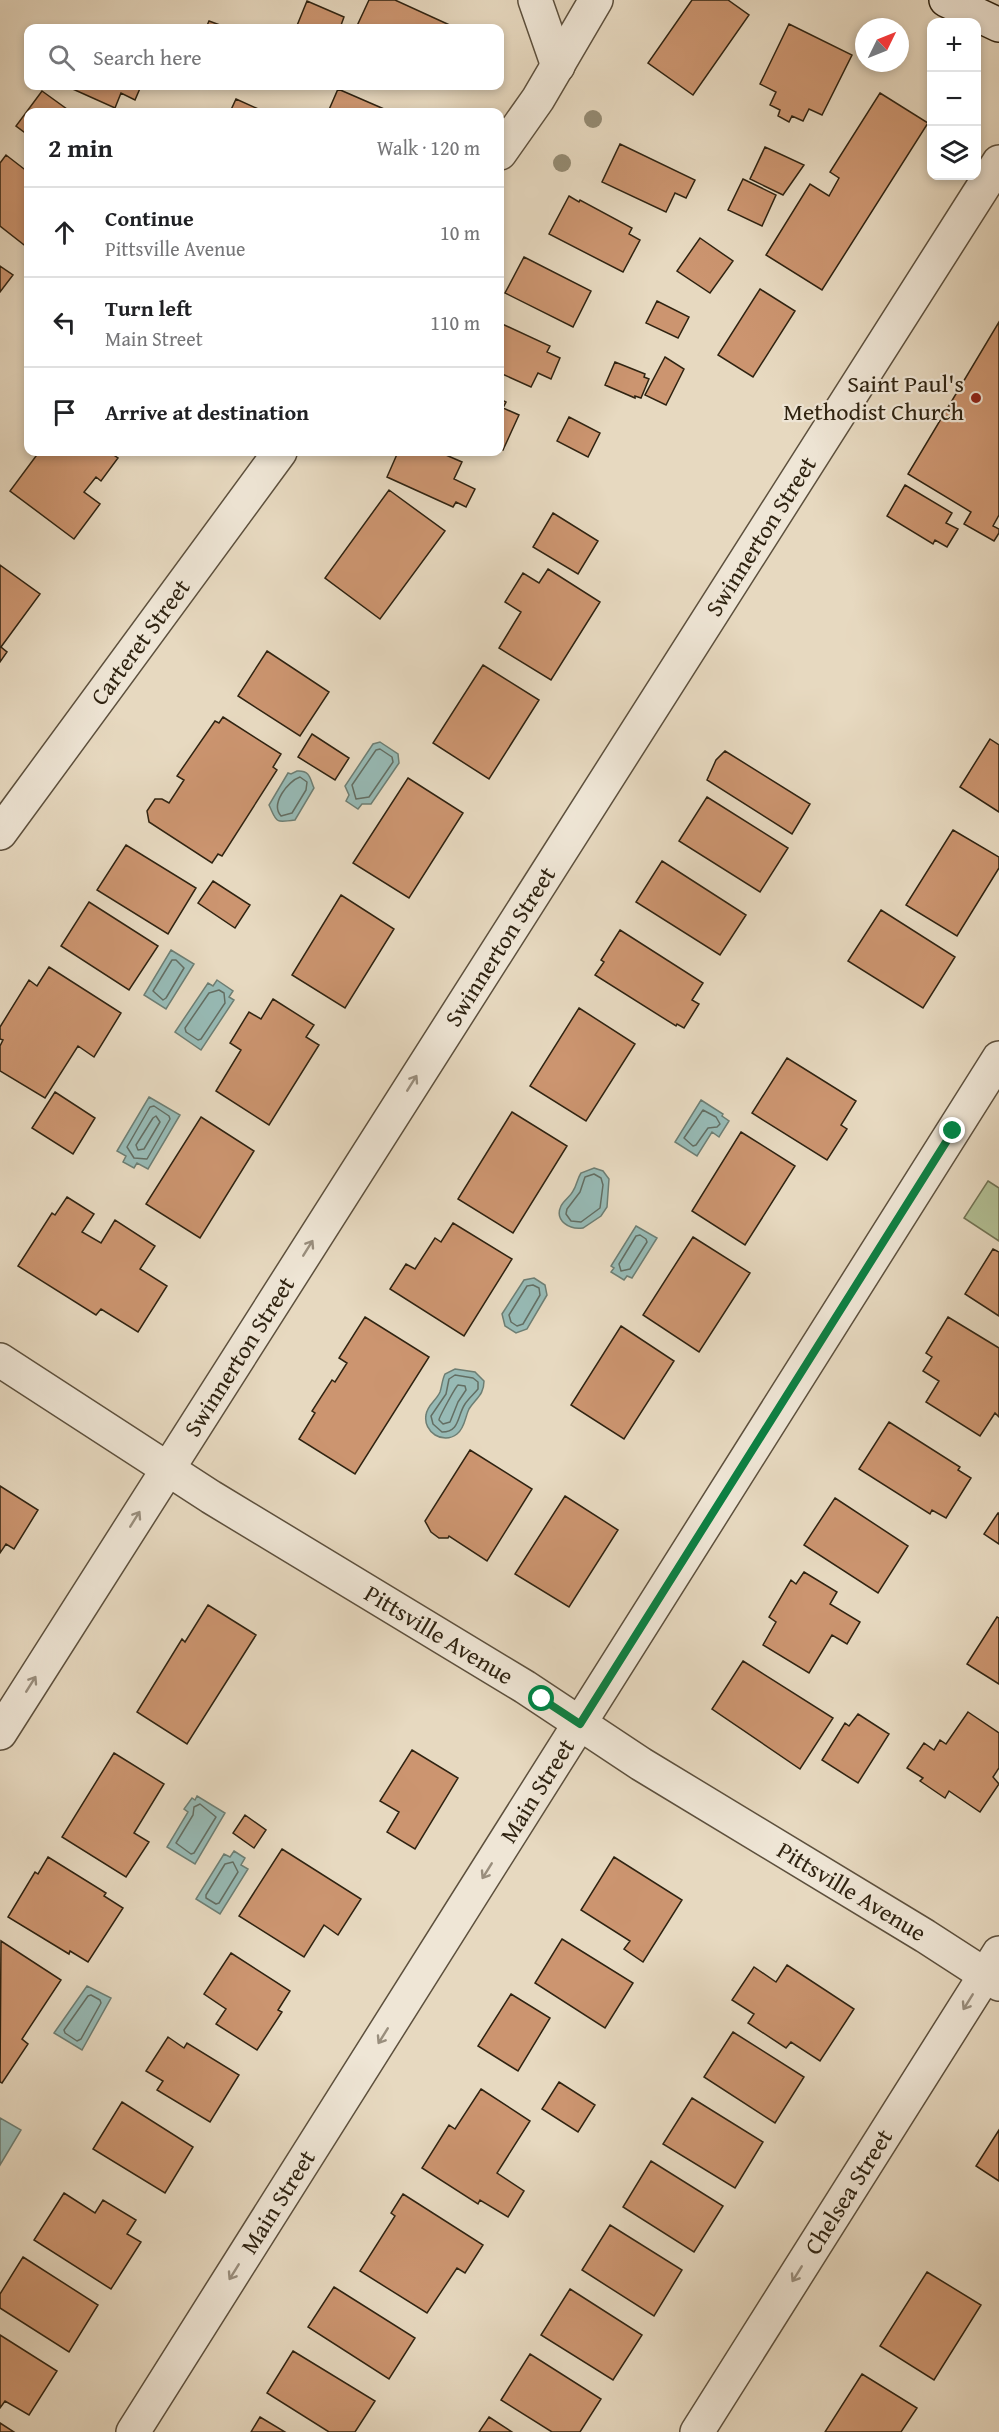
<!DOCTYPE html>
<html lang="en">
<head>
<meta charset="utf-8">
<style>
  body { margin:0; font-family:"Gentium Book Plus",serif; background:#f6f6f6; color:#202124 }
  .controls { position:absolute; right:18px; top:18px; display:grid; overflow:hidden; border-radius:12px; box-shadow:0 3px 9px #0003 }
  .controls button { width:54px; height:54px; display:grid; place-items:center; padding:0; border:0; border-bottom:2px solid #e0e0e0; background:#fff; color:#202124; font:30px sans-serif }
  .compass { position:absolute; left:855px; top:18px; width:54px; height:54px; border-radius:50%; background:#fff; box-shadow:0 3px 9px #0003; rotate:47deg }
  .stop { position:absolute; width:18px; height:18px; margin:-14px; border:4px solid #0b8043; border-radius:50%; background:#fff }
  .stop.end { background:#0b8043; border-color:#fff; box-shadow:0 2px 6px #0008 }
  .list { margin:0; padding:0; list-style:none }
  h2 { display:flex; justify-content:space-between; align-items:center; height:78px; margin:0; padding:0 24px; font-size:26px }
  h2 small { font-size:20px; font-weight:400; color:#757577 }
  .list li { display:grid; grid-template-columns:39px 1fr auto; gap:18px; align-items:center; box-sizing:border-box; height:90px; padding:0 24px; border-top:2px solid #e0e0e0 }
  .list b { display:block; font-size:22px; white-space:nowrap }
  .list p { margin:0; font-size:20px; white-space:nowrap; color:#757577 }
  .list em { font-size:20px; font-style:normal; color:#757577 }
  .icon { flex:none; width:33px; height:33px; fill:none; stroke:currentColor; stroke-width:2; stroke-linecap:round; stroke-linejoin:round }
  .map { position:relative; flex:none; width:999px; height:2432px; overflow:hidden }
  .search { position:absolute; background:#fff; box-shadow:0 3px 9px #0003; left:24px; top:24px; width:480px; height:66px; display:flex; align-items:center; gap:15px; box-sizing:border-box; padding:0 21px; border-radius:12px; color:#757577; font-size:22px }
  .panel { position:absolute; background:#fff; box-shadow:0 3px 9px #0003; left:24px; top:108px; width:480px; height:348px; border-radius:12px }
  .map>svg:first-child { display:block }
  .green { fill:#b2c095; stroke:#707253; stroke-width:1.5 }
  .water { fill:#97bab5; stroke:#6d7e73; stroke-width:1.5 }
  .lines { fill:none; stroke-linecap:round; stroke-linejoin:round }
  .shore { stroke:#636e63; stroke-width:1.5 }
  .building { fill:#cc9570; stroke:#2f2311; stroke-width:1.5 }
  .street-casing { stroke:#5d503d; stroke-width:36 }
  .secondary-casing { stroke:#2f2311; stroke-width:36 }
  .street { stroke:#efe6d6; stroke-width:33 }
  .secondary { stroke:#efe6d6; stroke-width:33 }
  .tree { fill:#948a72 }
  .oneway { stroke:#998e7d }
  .route { stroke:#0b8043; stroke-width:8 }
  .poi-dot { fill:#8f2418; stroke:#efe6d6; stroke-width:2 }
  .labels { text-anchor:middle; stroke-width:4.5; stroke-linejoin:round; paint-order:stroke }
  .poi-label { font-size:24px; fill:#2f2311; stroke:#efe6d6; text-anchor:end }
  .street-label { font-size:24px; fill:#2f2311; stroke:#efe6d6 }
</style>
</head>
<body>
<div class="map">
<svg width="999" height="2432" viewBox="0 0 999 2432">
  <rect width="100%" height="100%" fill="#e7d9c0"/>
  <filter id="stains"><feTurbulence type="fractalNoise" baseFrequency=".00333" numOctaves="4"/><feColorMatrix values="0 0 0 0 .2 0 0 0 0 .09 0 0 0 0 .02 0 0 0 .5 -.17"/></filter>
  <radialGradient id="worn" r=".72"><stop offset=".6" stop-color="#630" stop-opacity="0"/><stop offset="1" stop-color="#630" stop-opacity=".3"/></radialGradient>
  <path class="green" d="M988,1181L999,1188V1241L964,1218Z"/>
  <path class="water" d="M380,742L398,754L399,763L371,804H362L358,809L346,801L349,795L345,786L373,744Z
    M297,771C311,770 310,780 314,788L295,820C274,823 277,822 269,805L288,773L291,774Z
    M171,950L194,964L166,1009L144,995Z
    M217,980L233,991L229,997L234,1000L201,1050L175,1032L208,983L213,986Z
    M149,1097L180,1115L148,1169L137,1163L134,1168L123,1162L126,1156L117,1151Z
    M701,1100L723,1114L722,1116L729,1121L719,1137L712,1132L697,1156L675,1142Z
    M594,1168L603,1171L609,1179L607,1207L601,1216L583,1228C570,1230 554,1221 561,1206C564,1200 570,1197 573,1191C577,1185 577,1179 581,1173Z
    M636,1226L657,1238L632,1278L627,1276L624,1280L611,1272L614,1268L611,1266Z
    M534,1278L545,1285L547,1295L527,1329L516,1333L505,1326L502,1314L524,1280Z
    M455,1369L475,1372L484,1381C484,1395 476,1398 469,1409C465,1417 465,1428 457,1434C443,1445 423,1432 426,1415C427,1405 436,1401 440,1392C442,1386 442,1380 445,1374Z
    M197,1796L225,1813L195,1864L167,1847L188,1812L184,1809L192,1798L195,1800Z
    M234,1851L245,1858L241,1865L248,1869L220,1914L196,1899L224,1854L230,1857Z
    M87,1986L111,1998L82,2050L54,2033Z
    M0,2118L21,2130L0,2165Z"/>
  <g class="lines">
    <path class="shore" d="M380,749L392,757L393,762L369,797L356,799L352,785L376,750Z
      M300,777L307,782L306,790L292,813L281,816C270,804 288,781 300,777Z
      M172,960H176L184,968L166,998L163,1000L153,991Z
      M219,990L224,993L225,1003L201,1039L198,1040L186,1032L185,1028L209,993Z
      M154,1106L169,1116L170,1119L147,1159L134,1158L127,1147L150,1107Z
      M703,1110L716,1117L720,1124L717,1127L708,1128L696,1145L693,1146L684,1138Z
      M156,1116L160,1122L144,1149L138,1150L136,1145L153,1118Z
      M594,1174L601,1178L603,1185L600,1208L581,1222L571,1221L566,1214L567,1209L580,1192L585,1177Z
      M640,1235L646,1239L647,1242L630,1269L621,1271L619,1264L636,1236Z
      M533,1285L539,1288L540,1295L523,1324L517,1326L511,1322L509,1315L527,1286Z
      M455,1375L473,1378L478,1382V1389C474,1394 469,1398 465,1404C457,1416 460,1432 442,1432L433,1424L431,1416L446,1394L449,1379Z
      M458,1385L465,1386L466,1390L458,1402L450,1422L443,1424L439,1420C439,1417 455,1388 458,1385Z
      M200,1804L216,1817L194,1853L191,1854L176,1843L193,1815L194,1807Z
      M233,1862L238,1872L219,1903L216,1904L206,1898V1895L225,1864Z
      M91,1995L100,2000L101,2003L81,2039L77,2041L65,2033L64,2030L88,1996Z"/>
  </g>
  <path class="building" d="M369,0H395L454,27L356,28Z
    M692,0H728L749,15L693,95L648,63Z
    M307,1L344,17L340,28H296Z
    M209,21L228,28H206Z
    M789,24L852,55L822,115L809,109L803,121L792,116L789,122L778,116L780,110L770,105L776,92L760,84Z
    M66,86H141L135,100L121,93L115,108Z
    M338,89L391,112H328Z
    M42,91L71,112H28V135L16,126Z
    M880,93L928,123L822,290L766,255L810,184L829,196L839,178L830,172Z
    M236,99L265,112H230Z
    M620,144L695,180L686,198L675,193L666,212L602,182Z
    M765,147L804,165L783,195L750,179Z
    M6,155L28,172V248L0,226V163Z
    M743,179L776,195L762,226L728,210Z
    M569,196L579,202L580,200L632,228L629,234L640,240L623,272L549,234Z
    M700,238L733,261L710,293L677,271Z
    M524,257L591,291L573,327L505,293Z
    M0,266L13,275L0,292Z
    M760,289L795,311L753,377L718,355Z
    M657,301L689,317L678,338L646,323Z
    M999,322V515L993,526L999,529V533L994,541L964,524L971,512L908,474Z
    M500,323L550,346L547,352L560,358L551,379L538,373L531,387L500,373Z
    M665,357L684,369L666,405L645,395Z
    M615,362L645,374L644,377L649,379L641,398L635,396V398L605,385Z
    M500,399L506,402L503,408L519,415L503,450L500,448Z
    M569,417L600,433L588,457L557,441Z
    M39,452H114L112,454L118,458L101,481L96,477L84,492L100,504L74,539L10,491Z
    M398,452H439L462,462L454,479L475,489L466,507L456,502L453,507L387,477Z
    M905,485L952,513L946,523L958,529L947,547L935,540L933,544L887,516Z
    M389,490L445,531L380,619L325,578Z
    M553,513L598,541L578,574L533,547Z
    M0,565L40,594L1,647L7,652L0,662Z
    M548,569L600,602L551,680L499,648L521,612L505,602L523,573L539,583Z
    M267,651L329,692L300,736L238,696Z
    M483,665L539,700L489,779L433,743Z
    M223,717L281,754L273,767L277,770L222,856L218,854L212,863L149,822L147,811L155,799H162L169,803L184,780L177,776L215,721L219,723Z
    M312,734L349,758L335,780L298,757Z
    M990,739L999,745V812L960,787Z
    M725,751L810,804L792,834L707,780L716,760Z
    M408,778L463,813L409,898L353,863Z
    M707,797L788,848L760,892L679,841Z
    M953,830L999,857V868L957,936L906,905Z
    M126,845L196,888L168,934L97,890Z
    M662,861L746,915L720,955L636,902Z
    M213,881L250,905L235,928L198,903Z
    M341,895L394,929L345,1008L292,975Z
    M89,902L158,946L129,990L61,946Z
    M881,910L955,957L923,1008L848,961Z
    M620,930L703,983L692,1000L699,1004L684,1028L677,1024L676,1026L595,975L604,962L601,960Z
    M49,967L121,1013L94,1057L78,1046L45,1098L0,1071V1046L3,1040L0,1039V1027L29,980L37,986Z
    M273,999L314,1025L306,1037L319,1045L269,1125L216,1091L241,1050L230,1043L249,1012L261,1019Z
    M579,1008L635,1044L586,1121L530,1086Z
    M787,1058L856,1101L841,1125L847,1129L827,1160L752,1113Z
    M55,1092L95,1118L73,1154L32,1128Z
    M512,1112L567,1146L513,1233L458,1199Z
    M201,1117L254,1151L200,1238L146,1204Z
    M741,1132L795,1166L745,1245L692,1211Z
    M67,1197L94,1214L82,1232L101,1243L115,1220L155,1246L140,1269L167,1286L138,1332L101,1309L96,1315L18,1266L52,1213L55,1215Z
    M453,1223L512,1259L464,1336L390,1289L406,1264L415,1269L435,1238L441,1242Z
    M693,1237L750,1273L699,1352L643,1315Z
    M993,1249L999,1252V1316L965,1294Z
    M365,1317L429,1357L355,1474L299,1439L315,1413L312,1411L332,1380L335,1382L347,1363L339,1358Z
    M948,1317L999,1348V1417L995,1413L980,1436L926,1402L939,1381L923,1371L932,1357L926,1353Z
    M621,1326L674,1361L624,1439L571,1405Z
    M889,1422L960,1467L958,1470L971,1478L946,1518L932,1510L930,1514L859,1469Z
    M470,1450L532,1489L487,1561L449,1536L448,1538H439L431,1532L425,1521Z
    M0,1486L38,1510L14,1549L6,1544L0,1553Z
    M565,1496L618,1530L569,1607L515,1574Z
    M835,1498L908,1546L878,1593L804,1545Z
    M998,1513H999V1544L984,1534Z
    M804,1572L837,1592L830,1604L860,1622L847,1644L832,1635L809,1673L763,1645L776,1622L769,1617L791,1580L796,1584Z
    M208,1605L256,1635L187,1744L137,1712L182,1639L185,1642Z
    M997,1617L999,1618V1684L967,1664Z
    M743,1661L833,1718L800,1769L712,1709Z
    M968,1712L999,1733V1768L993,1777L999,1784L980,1812L949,1791L945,1798L920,1781L923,1778L907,1768L924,1743L934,1750L940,1740L946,1744Z
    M858,1714L889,1734L858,1783L822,1760L845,1723L849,1726Z
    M412,1750L458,1778L415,1849L387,1832L399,1812L380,1801Z
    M114,1753L164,1784L134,1833L149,1842L126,1877L62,1837Z
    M245,1815L266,1830L254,1848L233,1833Z
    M282,1849L361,1899L338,1935L324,1925L304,1957L239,1916Z
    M48,1857L106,1893L104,1896L123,1908L88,1962L70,1951L69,1954L8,1917L35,1872L38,1874Z
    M614,1857L682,1900L643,1962L624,1949L630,1941L581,1910Z
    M562,1939L633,1983L605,2028L535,1983Z
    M1,1941L61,1980L22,2039L28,2044L2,2083L0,2082Z
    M231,1953L290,1991L278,2010L282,2012L257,2050L216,2024L226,2009L204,1994Z
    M787,1965L854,2009L820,2061L791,2042L786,2048L748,2023L754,2014L732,2000L754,1967L776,1982Z
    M511,1994L550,2018L518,2071L478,2046Z
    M733,2032L804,2077L775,2123L704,2077Z
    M168,2037L184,2048L187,2043L239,2075L210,2122L157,2090L163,2081L146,2071Z
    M559,2082L595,2105L578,2132L542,2109Z
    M481,2089L530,2121L497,2173L524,2191L508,2217L480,2200L478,2204L422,2168L449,2125L455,2129Z
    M692,2098L763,2142L735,2188L663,2144Z
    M122,2102L193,2147L165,2193L93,2149Z
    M999,2130V2181L976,2166Z
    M651,2161L723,2206L694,2252L623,2207Z
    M64,2193L95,2213L103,2200L136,2220L127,2234L141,2242L111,2289L34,2240Z
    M403,2194L483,2245L465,2273L457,2268L427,2313L360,2271L395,2216L391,2213Z
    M610,2225L682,2270L654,2316L582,2270Z
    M23,2257L98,2305L69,2352L0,2308V2294Z
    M927,2272L981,2305L934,2380L880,2346Z
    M334,2287L415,2338L389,2379L308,2327Z
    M570,2289L642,2335L613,2380L541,2335Z
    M0,2335L57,2371L29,2415L5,2401L0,2408Z
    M293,2351L375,2401L355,2432H329L267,2393Z
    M530,2354L601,2399L580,2432H552L501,2400Z
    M862,2374L917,2408L901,2432H825Z
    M260,2417L285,2432H251Z
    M489,2417L512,2432H479Z
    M0,2423L14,2432H0Z"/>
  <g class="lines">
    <g class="street-casing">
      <g id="street">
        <path d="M535,0L558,66"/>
        <path d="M500,153L538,99L596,0"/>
        <path id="s1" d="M0,833L280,452"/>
        <path id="s2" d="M0,1360L211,1497L525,1687L641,1764L925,1936L999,1984"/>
        <path id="s3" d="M0,1733L999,162"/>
        <path id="s4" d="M133,2432L999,1058"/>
        <path id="s5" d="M697,2432L999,1953"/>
      </g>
    </g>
    <g class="secondary-casing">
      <path id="secondary" d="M946,0L999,25"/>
    </g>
    <use href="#street" class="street"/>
    <use href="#secondary" class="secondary"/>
  </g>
  <g class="tree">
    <circle cx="593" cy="119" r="9"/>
    <circle cx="562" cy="163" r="9"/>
  </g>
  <defs><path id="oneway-shaft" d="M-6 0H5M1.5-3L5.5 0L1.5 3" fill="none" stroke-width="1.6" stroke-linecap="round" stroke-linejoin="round" transform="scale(1.5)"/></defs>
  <g class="oneway">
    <use href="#oneway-shaft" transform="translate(412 1083) rotate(-58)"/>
    <use href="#oneway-shaft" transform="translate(308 1248) rotate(-58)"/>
    <use href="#oneway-shaft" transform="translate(135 1519) rotate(-58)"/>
    <use href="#oneway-shaft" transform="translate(31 1684) rotate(-58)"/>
    <use href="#oneway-shaft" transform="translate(487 1871) rotate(122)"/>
    <use href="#oneway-shaft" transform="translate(968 2002) rotate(122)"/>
    <use href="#oneway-shaft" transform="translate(383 2036) rotate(122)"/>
    <use href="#oneway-shaft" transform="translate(234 2272) rotate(122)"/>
    <use href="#oneway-shaft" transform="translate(797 2274) rotate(122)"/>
  </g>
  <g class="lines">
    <path class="route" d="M542,1699L580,1724L953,1131"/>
  </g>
  <circle class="poi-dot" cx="976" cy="398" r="6"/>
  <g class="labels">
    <g class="poi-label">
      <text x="964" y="392">Saint Paul's<tspan x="964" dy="28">Methodist Church</tspan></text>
    </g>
    <g class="street-label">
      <text dy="8" stroke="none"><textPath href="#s3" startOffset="1418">Swinnerton Street</textPath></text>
      <text dy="8" stroke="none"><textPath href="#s1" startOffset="237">Carteret Street</textPath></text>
      <text dy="8" stroke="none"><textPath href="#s3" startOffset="932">Swinnerton Street</textPath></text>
      <text dy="8" stroke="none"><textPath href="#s3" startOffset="446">Swinnerton Street</textPath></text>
      <text dy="8" stroke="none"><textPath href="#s2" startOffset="518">Pittsville Avenue</textPath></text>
      <text dy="8" stroke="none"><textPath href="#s4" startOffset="758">Main Street</textPath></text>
      <text dy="8" stroke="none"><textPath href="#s2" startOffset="1004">Pittsville Avenue</textPath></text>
      <text dy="8" stroke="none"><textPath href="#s5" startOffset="284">Chelsea Street</textPath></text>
      <text dy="8" stroke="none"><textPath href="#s4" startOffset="272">Main Street</textPath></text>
    </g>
  </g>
  <rect width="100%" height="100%" filter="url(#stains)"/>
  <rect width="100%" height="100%" fill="url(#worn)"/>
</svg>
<div class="controls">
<button>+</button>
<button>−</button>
<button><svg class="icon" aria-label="layers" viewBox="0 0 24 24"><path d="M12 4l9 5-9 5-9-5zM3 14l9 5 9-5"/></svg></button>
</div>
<svg class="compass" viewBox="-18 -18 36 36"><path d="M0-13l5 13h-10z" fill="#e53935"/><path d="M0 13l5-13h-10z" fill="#757577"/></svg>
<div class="stop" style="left:542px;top:1699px"></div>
<div class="stop end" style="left:953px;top:1131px"></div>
<div class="search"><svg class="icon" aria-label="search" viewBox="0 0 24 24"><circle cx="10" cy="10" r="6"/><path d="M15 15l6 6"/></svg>Search here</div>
<section class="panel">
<h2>2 min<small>Walk · 120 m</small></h2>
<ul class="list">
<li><svg class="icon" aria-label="ahead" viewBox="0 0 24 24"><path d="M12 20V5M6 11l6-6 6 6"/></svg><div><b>Continue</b><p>Pittsville Avenue</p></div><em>10 m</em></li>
<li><svg class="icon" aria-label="left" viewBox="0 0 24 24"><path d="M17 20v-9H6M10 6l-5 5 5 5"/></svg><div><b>Turn left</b><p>Main Street</p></div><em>110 m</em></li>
<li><svg class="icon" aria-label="arrive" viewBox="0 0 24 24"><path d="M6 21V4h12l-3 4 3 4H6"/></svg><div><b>Arrive at destination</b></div></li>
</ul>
</section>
</div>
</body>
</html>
